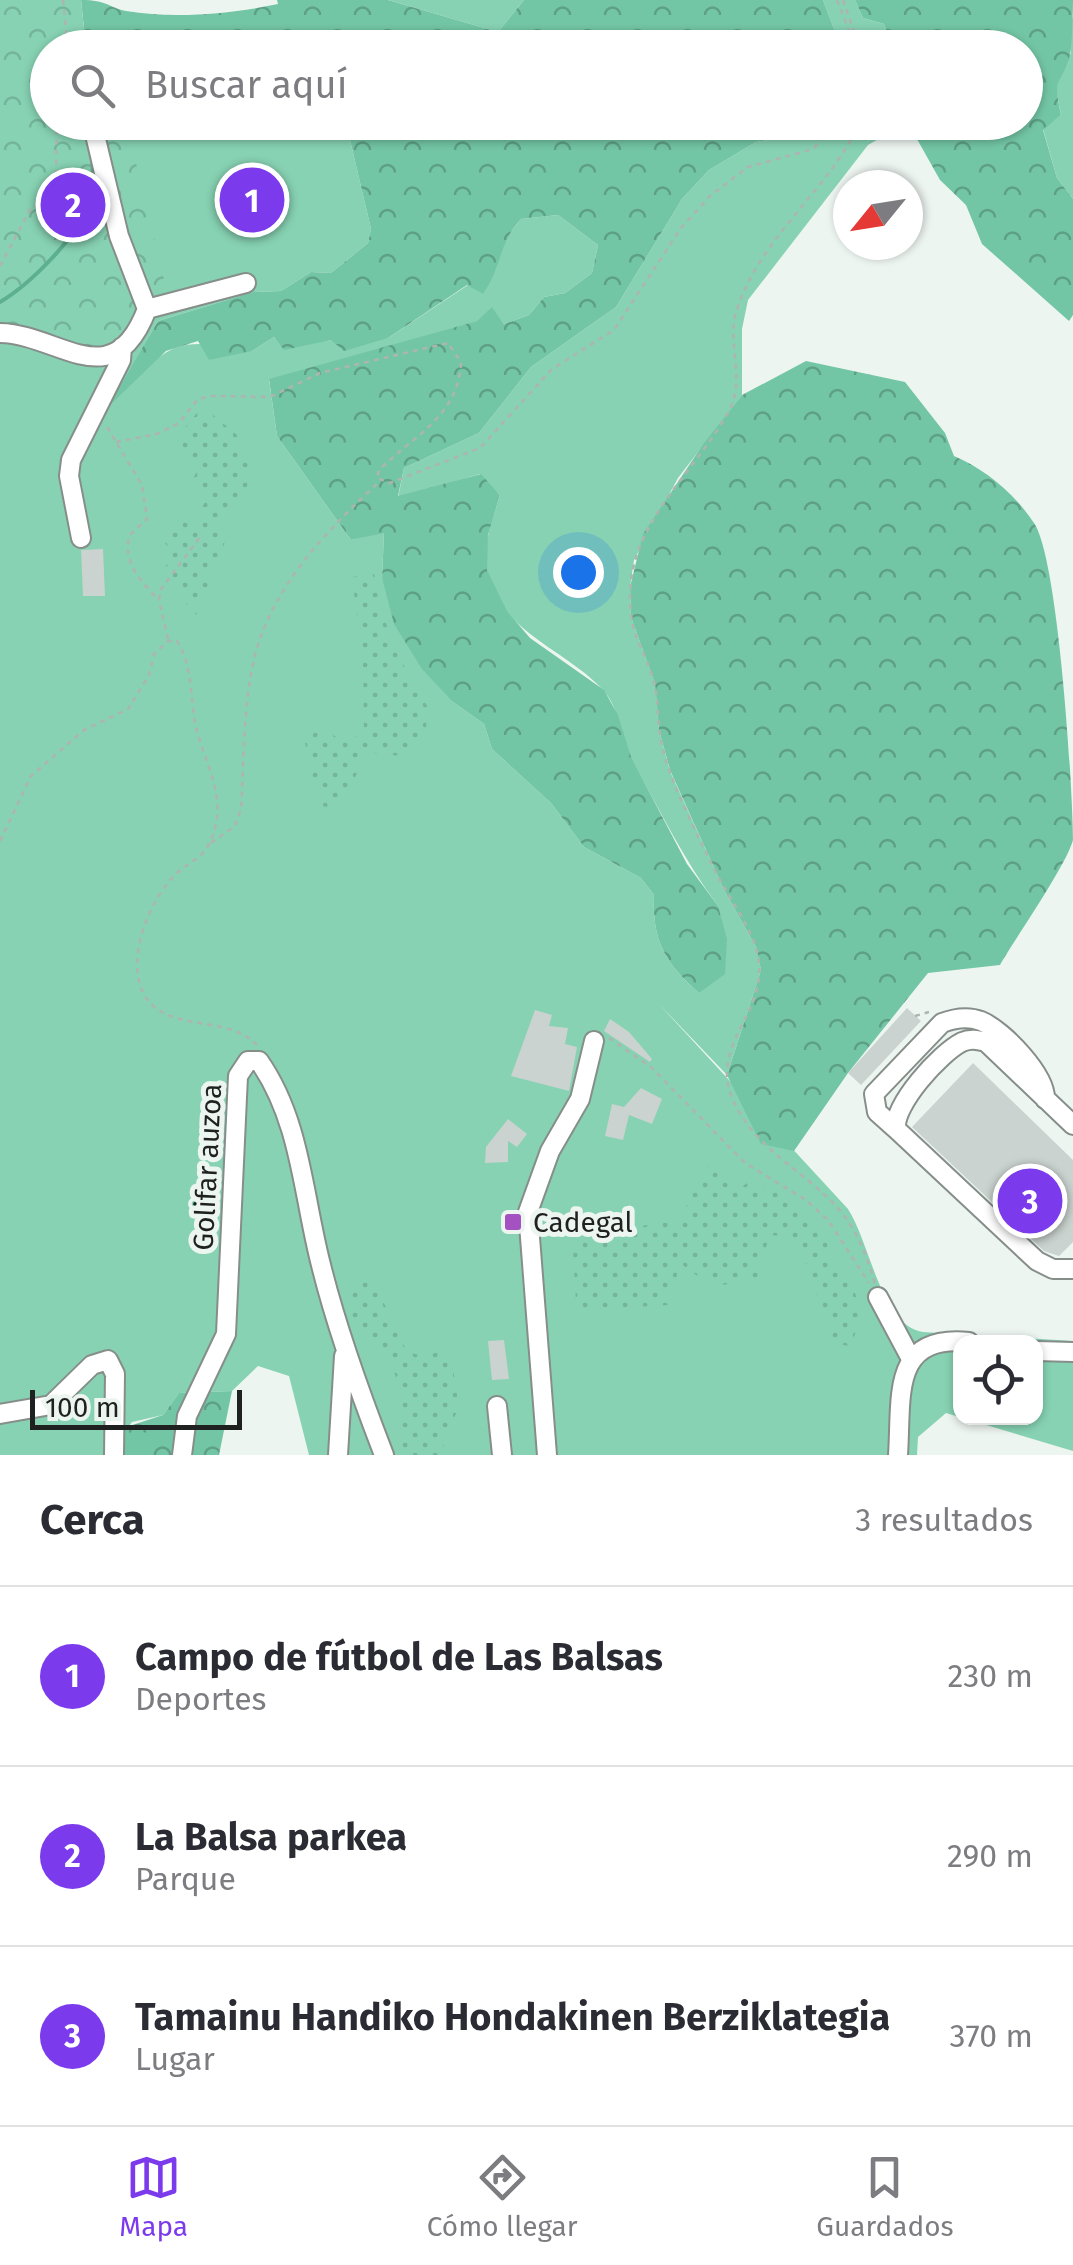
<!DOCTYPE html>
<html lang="es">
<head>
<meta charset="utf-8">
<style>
  body { margin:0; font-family:"Fira Sans",sans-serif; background:#f7f7f7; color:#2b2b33 }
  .controls { position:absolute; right:30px; bottom:30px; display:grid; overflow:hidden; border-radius:20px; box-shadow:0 2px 8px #0004 }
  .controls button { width:90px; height:90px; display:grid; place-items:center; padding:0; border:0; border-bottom:2px solid #e1e1e2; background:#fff; color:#2b2b33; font:50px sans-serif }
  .compass { position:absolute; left:833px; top:170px; width:90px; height:90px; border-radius:50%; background:#fff; box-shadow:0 2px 8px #0004; rotate:240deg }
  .scale { position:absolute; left:30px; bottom:25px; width:212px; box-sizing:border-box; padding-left:10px; border:5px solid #1e211f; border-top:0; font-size:28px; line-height:35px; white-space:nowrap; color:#1e211f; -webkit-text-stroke:8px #edf5f1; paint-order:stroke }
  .you { position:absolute; left:578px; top:572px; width:35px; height:35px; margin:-25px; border:8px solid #fff; border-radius:50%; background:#1a73e8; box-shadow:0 0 0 15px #1a73e833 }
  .badge { display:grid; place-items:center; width:65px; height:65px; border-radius:50%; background:#7c3aed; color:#fff; font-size:32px; font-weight:700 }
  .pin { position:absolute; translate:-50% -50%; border:5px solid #fff; box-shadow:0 2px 10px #0006 }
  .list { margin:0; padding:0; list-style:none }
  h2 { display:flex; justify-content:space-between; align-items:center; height:130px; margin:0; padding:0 40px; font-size:42px }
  h2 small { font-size:32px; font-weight:400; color:#7c7c81 }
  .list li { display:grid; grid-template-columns:65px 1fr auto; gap:30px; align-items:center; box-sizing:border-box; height:180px; padding:0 40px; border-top:2px solid #e1e1e2 }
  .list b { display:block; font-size:38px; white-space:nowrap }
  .list p { margin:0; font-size:32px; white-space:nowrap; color:#7c7c81 }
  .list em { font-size:32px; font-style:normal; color:#7c7c81 }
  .icon { flex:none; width:55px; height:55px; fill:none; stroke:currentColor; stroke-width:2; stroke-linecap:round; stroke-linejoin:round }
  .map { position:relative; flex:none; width:1073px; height:1455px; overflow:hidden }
  .search { position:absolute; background:#fff; box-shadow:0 2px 8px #0004; left:30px; right:30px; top:30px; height:110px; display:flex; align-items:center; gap:25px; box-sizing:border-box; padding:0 35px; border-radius:55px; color:#7c7c81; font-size:38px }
  .sheet { height:670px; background:#fff }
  nav { display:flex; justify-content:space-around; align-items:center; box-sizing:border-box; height:140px; border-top:2px solid #e1e1e2; background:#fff; font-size:28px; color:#7c7c81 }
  nav a { display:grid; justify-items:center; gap:5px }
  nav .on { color:#7c3aed }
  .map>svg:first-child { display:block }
  .grass { fill:#87d2b3; fill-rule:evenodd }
  .forest { fill:url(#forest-crowns) }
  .park { fill:url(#park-crowns) }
  .garden { fill:url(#garden-dots) }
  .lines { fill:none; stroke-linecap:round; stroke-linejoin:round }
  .stream { stroke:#5caf8f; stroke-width:4 }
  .building { fill:#cad3cf }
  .minor-casing { stroke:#868e8a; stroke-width:22 }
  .path { stroke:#aeb4b1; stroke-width:2.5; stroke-dasharray:5 5; stroke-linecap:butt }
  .minor { stroke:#fff; stroke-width:18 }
  .poi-dot { fill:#a452c1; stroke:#edf5f1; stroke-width:4 }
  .labels { text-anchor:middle; stroke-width:10; stroke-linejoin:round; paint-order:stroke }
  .street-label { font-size:28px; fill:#1e211f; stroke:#edf5f1 }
  .poi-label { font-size:28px; fill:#1e211f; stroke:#edf5f1; text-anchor:start }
</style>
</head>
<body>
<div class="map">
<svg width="1073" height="1455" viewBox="0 0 1073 1455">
  <defs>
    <pattern id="forest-crowns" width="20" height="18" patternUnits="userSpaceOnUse" patternTransform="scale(2.5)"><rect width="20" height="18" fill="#73c6a5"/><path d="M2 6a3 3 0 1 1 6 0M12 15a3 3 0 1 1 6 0" fill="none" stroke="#5ea086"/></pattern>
    <pattern id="park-crowns" width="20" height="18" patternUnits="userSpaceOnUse" patternTransform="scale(2.5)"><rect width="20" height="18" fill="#87d2b3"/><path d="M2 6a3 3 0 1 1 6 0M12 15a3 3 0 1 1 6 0" fill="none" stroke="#74b49a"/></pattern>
    <pattern id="garden-dots" width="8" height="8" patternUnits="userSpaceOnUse" patternTransform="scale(2.5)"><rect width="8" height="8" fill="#87d2b3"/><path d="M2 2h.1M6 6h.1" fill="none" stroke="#74b49a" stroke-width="1.8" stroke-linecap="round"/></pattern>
  </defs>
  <rect width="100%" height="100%" fill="#edf5f1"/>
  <path class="grass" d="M388,0H524L498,32Z
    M823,0H855L863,18L884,24L892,47H841Z
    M1073,16V199L1057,178L1043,129L1061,115L1055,84L1071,53L1068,34Z
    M136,122L346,123L371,229L368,243L331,273L311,272L281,291L253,292L158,321L110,404C169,347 167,334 252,351L274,337L284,349L310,341L388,338L468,285L483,293C497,266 501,241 521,219L558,215L598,245L592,273L565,293L544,297L529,315L504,324L492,308L478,321L269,380L277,436L351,540L384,532L382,578L453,702L484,724L492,749L551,803L584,847L641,878L654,895C652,941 665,963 699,993L718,906C684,860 659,809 632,760C620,737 621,709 602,689C564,648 500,633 487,570C481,546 494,517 500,495L480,474L398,498L404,468L479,433L531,367L616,307L682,199L709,170L756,142L799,135L819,123H907L868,145L748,300L742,329V395L678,478L634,560L630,587L631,617L655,684L659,730L670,771L724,890L756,947L761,970L727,1075L658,1003L848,1209C871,1245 881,1326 923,1332L1073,1341V1451L946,1413L918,1437L917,1455H309L289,1376L258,1366L232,1391L179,1393L163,1415L132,1422L107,1455H0V326L32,329L127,125ZM960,1342H1036V1418H960Z"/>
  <path class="forest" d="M81,0C108,0 107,7 126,11C175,19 230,14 278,4L277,0H388L498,32L524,0H823L841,47H86Z
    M855,0H1073C1073,10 1072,48 1070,55C1060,90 1052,73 1061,115L1043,130L1057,178L1073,199V315L1069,321L982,244L966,205L940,180L908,123L1026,122V48L892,47L884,24L863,18Z
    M346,123H819L799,135L756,142L709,170L682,199L616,307L531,367L479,433L404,468L398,496L481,474L500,495L488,535L487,570L507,611L530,638L604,690L618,715L631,757L687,864L718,906L727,939L725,974L699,993C665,963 652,941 654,895L641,878L584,847L551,803L492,749L484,724L453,702L422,669L394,624L382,578L384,533L351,540L277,436L269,379L477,321L492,307L504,324L529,315L544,297L565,293L592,273L598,245L558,215L521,219C497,246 503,265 483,294L467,285L388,338L344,351L331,340L284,350L274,337L252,351L209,360L198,341L166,351L107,408L158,321L253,292L281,291L311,272L331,273L368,243L371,229Z
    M806,361L905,382L945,433L954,456C985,469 1015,494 1034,523C1059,560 1073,795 1073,840C1066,866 1016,937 1000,965L928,973L848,1073L794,1151L761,1144L727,1075L761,970L756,947L724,890L670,770L659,730L655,684L631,617L630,587L643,534L704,443L742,395Z
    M232,1391L219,1455H107L105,1434L163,1415L179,1393Z"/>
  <path class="park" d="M0,0H81L86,47L48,48V122L136,123L127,126L168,296L143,305L116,340L93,351L32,329L0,326Z"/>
  <path class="garden" d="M207,410L237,435L238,447L250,460L249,483L222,522L226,539L197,615L173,589L166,566L172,554L164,541L181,517H197L206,500L192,480L200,467L174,441L197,413Z
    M374,574L391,643L427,706L426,731L402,756L373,753L361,765L339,810L323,806L325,791L311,774L305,742L320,727L344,742L364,733L363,662L352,577Z
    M711,1158L738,1190L747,1183C773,1187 807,1202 820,1226C827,1240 830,1258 840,1269C859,1291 868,1320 848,1346L830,1342L828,1313L818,1299L811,1269L784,1236L769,1235L758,1281L711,1286L680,1263L669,1305L581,1310L576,1302L573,1248L600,1231L679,1221Z
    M363,1279L375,1284L407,1352L428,1357L445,1347C452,1361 462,1402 455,1416C451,1424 445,1429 442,1437L445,1455H400L402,1399L395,1374L348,1312L350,1295Z"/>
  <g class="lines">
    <path class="stream" d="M81,122L87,137
      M0,302C29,285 79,236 89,203C94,187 93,171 92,155"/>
  </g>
  <path class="building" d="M103,549L105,596H83L81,550Z
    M907,1008L921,1021L861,1085L848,1073Z
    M535,1010L552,1015L549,1026L568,1028L565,1044L577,1047L569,1091L511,1076Z
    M610,1019L629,1032L652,1059L650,1062L604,1031Z
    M973,1063L1073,1160V1242L1059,1256L1044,1251L912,1127Z
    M641,1088L662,1099L652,1124L629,1115L623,1140L605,1136L612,1104L624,1107Z
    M508,1119L527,1134L517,1147L508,1141V1162L485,1163L486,1147Z
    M504,1340L509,1379L492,1380L488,1341Z"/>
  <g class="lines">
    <g class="minor-casing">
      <path id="minor" d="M147,309L246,283
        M0,333C59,334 113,399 147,309L119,236L92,122
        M81,538L69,476L71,460L121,360L122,347
        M1073,1125L986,1042C978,1040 971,1038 962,1042C940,1053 893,1105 896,1129L1037,1261L1053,1269H1073
        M896,1129L877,1112L874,1094L942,1023C955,1018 968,1016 981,1021C1003,1030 1046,1075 1045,1099
        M878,1297L910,1357
        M1036,1351L1073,1352
        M497,1406L502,1455
        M0,1414L51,1405L92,1365L108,1360L115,1374L114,1455
        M182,1455L187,1416L226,1334L238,1076L248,1061H259C301,1121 303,1196 321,1265C337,1330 360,1393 384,1455
        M338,1455L344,1356
        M547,1455L528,1212L550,1151L580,1099L594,1041
        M898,1455C902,1397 890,1334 969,1342"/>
    </g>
    <path class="path" d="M63,0L68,48
      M837,0L856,48
      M843,0L860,48
      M860,122C829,191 760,236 736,312C727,343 745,379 730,409C693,478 621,526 631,614C633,637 647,657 653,679C659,700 657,724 662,746C672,787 694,827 712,865C725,893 749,922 757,952C772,1008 711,1042 731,1095C751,1146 797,1166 834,1204C855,1225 867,1255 875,1284
      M0,266L31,208L43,202L56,178L57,122
      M107,427L142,485L147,519L130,535C121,561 142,583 159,600
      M116,442L157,434L179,423L197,400L209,396L270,397L320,373L448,343L461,362C459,416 412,437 379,470L377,478L390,483L480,448L552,369L614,330L681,228L711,195L748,167L813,149L838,122
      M168,639L159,600L161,589L200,537
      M0,841L31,776L84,730L128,709L149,675L154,654L168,641H177C193,666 190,696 195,723C204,764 230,798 210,842C203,858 189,862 177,873C149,899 122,965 147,999C171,1032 229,1015 257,1045
      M211,843L235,826L241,809C244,761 243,711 253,664C268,591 326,531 378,483
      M915,1016L929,1012
      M609,1038L651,1067L745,1163L806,1200L828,1220L869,1283"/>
    <use href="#minor" class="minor"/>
  </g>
  <rect class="poi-dot" x="503" y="1212" width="20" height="20" rx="5"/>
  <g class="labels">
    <g class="street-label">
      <text transform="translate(207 1167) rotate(-87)" y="10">Golifar auzoa</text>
    </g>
    <g class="poi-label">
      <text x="533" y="1232">Cadegal</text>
    </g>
  </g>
</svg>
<div class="controls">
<button><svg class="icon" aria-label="locate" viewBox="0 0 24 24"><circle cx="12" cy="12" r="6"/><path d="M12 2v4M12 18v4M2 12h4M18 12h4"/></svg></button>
</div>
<svg class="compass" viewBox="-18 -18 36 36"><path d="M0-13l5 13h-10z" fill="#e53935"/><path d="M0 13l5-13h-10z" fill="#7c7c81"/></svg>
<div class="scale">100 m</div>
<div class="you"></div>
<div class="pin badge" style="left:252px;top:200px">1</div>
<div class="pin badge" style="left:73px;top:205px">2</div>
<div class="pin badge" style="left:1030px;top:1201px">3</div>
<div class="search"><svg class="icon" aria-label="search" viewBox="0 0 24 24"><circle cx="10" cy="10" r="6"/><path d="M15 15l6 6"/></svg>Buscar aquí</div>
</div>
<section class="sheet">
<h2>Cerca<small>3 resultados</small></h2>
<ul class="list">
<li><span class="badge">1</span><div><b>Campo de fútbol de Las Balsas</b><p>Deportes</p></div><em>230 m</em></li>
<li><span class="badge">2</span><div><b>La Balsa parkea</b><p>Parque</p></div><em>290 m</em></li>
<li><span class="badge">3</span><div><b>Tamainu Handiko Hondakinen Berziklategia</b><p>Lugar</p></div><em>370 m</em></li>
</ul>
</section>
<nav>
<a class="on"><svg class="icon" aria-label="map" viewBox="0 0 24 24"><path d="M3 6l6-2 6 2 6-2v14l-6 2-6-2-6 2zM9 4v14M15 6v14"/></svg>Mapa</a>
<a><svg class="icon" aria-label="directions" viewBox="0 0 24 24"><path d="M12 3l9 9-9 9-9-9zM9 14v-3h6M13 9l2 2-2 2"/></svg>Cómo llegar</a>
<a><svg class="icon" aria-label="saved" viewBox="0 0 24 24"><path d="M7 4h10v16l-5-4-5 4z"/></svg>Guardados</a>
</nav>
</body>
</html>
